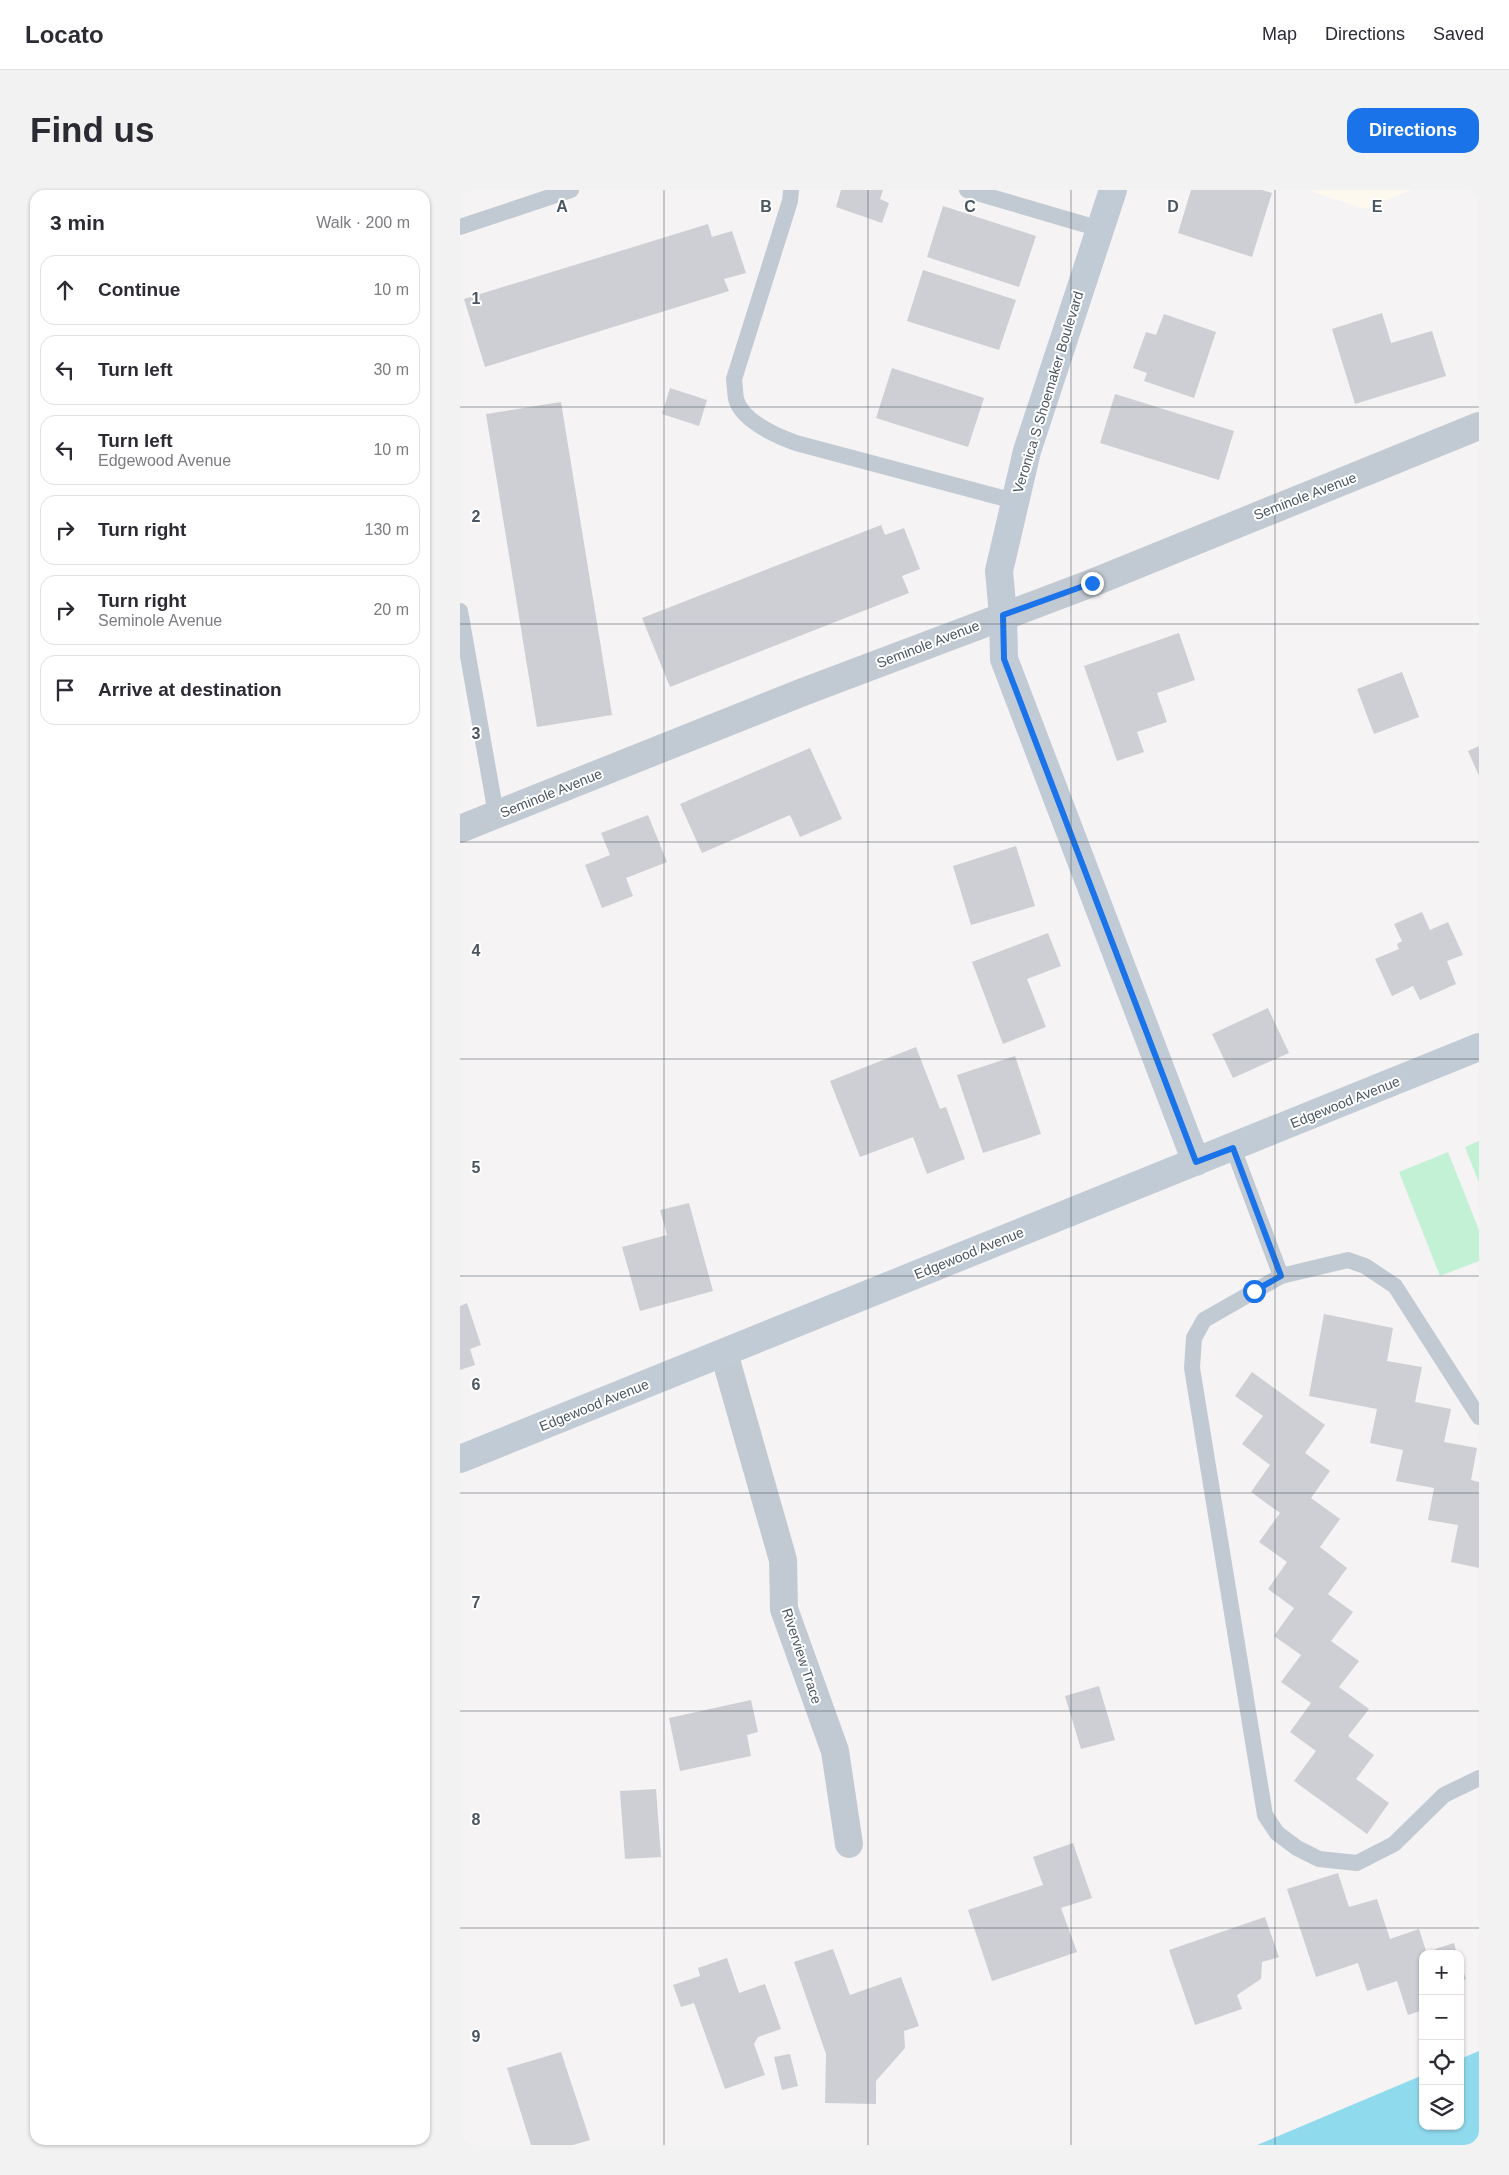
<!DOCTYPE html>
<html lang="en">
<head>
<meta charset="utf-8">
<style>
  body { margin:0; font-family:Arial,sans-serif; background:#f2f2f3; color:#2b2b33 }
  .controls { position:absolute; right:15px; bottom:15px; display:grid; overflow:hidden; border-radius:10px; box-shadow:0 1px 4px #0004 }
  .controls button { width:45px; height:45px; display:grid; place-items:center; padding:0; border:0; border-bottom:1px solid #e1e1e2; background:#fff; color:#2b2b33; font:25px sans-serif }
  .stop { position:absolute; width:15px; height:15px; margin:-11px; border:4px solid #1a73e8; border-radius:50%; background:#fff }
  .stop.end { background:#1a73e8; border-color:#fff; box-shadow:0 1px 5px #0008 }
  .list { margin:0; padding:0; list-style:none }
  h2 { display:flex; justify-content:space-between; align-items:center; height:65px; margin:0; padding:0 20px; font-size:21px }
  h2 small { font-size:16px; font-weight:400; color:#7c7c81 }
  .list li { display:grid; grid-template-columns:32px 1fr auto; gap:15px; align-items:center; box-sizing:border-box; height:70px; margin:0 10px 10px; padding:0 10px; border:1px solid #e1e1e2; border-radius:15px }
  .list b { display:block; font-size:19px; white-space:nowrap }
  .list p { margin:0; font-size:16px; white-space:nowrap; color:#7c7c81 }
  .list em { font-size:16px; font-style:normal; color:#7c7c81 }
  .icon { flex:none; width:28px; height:28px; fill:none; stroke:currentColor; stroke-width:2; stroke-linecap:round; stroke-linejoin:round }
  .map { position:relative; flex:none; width:1019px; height:1955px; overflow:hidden; border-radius:15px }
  header { display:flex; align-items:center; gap:30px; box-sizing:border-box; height:70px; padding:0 25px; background:#fff; border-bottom:1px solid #e1e1e2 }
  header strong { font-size:24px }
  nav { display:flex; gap:28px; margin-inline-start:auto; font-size:18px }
  .intro { display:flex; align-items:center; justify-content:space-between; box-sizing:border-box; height:120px; padding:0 30px }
  h1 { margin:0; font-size:35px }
  .button { padding:12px 22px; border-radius:15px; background:#1a73e8; color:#fff; font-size:18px; font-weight:700 }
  main { display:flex; gap:30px; padding:0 30px }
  aside { flex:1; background:#fff; border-radius:15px; box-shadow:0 1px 4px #0004 }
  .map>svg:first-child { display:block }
  .commercial { fill:#fdf9ef }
  .green { fill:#c3f1d5 }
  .water { fill:#90daee }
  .building { fill:#cdcfd5 }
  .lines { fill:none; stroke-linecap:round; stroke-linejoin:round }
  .lane { stroke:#c1cad2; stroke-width:16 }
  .street { stroke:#c1cad2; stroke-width:28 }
  .secondary { stroke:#c1cbd6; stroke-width:28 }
  .route { stroke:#1a73e8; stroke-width:6 }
  .grid { fill:none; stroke:#4a5661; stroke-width:1; stroke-opacity:0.55 }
  .labels { text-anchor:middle; stroke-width:4; stroke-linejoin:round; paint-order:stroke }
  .street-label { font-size:14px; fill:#4a5661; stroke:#fff }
  .grid-label { font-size:16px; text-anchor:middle; font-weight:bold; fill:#4a5661; stroke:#fff; stroke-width:4; stroke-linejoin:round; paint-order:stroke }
</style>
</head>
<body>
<header>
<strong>Locato</strong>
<nav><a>Map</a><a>Directions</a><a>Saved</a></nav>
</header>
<div class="intro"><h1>Find us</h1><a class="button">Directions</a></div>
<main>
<aside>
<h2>3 min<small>Walk · 200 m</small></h2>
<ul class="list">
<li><svg class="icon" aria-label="ahead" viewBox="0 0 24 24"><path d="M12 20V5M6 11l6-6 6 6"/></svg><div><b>Continue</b></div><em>10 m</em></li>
<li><svg class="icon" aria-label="left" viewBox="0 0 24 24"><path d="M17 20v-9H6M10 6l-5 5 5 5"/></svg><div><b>Turn left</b></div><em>30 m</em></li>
<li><svg class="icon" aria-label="left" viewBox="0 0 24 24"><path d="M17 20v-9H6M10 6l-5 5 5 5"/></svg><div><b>Turn left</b><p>Edgewood Avenue</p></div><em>10 m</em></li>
<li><svg class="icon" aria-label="right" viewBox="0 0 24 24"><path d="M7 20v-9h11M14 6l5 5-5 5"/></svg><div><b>Turn right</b></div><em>130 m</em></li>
<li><svg class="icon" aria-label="right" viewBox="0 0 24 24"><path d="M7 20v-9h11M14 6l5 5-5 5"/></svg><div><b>Turn right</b><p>Seminole Avenue</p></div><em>20 m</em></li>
<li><svg class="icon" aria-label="arrive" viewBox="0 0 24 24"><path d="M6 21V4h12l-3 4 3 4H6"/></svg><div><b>Arrive at destination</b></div></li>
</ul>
</aside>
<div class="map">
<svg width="1019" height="1955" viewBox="0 0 1019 1955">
  <rect width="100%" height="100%" fill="#f5f3f3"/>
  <path class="commercial" d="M848,0H952L904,19Z"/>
  <path class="green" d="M1019,951V993L1005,957Z
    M988,962L1019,1040V1071L980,1086L939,982Z"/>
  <path class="water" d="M1019,1861V1955H797L963,1885V1936H1000V1869Z"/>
  <path class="building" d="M381,0H423L420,9L429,13L422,33L376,17Z
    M731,0H802L812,3L792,67L718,43Z
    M483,16L576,46L559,97L467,67Z
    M248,34L252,47L272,41L286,83L264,89L269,101L25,177L4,109Z
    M463,80L556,110L539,160L447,131Z
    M922,123L931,153L972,141L986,186L895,214L872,139Z
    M704,124L756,142L734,208L684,191L687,183L673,178L686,142L696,145Z
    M432,178L524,208L508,257L416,228Z
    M210,198L247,210L239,236L202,224Z
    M655,204L774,241L759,290L640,253Z
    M101,212L152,525L77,537L26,224Z
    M421,335L425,345L444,338L460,379L442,386L449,403L210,497L182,428Z
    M719,443L735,490L697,503L707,532L677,542L684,562L657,571L624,476Z
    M942,482L959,527L914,544L897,499Z
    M1019,556V586L1008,561Z
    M350,558L382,629L340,647L330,625L242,663L220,614Z
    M188,625L207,672L166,688L173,706L142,718L125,675L150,665L141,643Z
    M556,656L575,716L511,735L493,676Z
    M962,722L970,740L988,732L1003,765L987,771L996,794L960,810L953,796L932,806L915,769L939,759L937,754L942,751L934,734Z
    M588,743L601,776L567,789L586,837L543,854L512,772Z
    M808,818L829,863L773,888L752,844Z
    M456,857L480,919L486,917L505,969L467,984L453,947L400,967L370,891Z
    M555,866L581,944L523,963L497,885Z
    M229,1013L253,1101L180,1121L162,1057L207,1045L200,1020Z
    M7,1113L21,1155L10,1159L15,1175L0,1180V1116Z
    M864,1124L933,1138L927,1171L962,1177L955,1212L991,1219L984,1252L1017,1258L1011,1290L1019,1292V1378L991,1372L998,1335L968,1330L974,1298L936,1291L943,1260L910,1253L917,1219L849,1206Z
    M792,1182L865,1235L845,1263L870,1281L851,1308L880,1329L860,1357L887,1378L868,1404L893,1422L871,1451L899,1471L879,1497L909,1519L888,1546L914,1565L896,1589L929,1613L907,1644L834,1591L856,1561L830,1542L851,1513L821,1492L841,1465L814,1446L834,1418L808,1399L827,1372L799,1352L820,1323L791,1302L810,1275L782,1254L803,1226L775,1206Z
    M639,1496L655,1550L621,1559L605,1506Z
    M291,1510L298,1542L287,1545L291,1566L220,1581L209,1528Z
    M196,1599L201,1667L165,1669L160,1601Z
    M613,1653L632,1708L601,1718L617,1762L532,1791L508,1720L583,1695L573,1667Z
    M878,1683L889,1717L917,1709L930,1749L959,1739L967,1764H963V1820L948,1825L937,1791L907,1801L898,1773L856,1787L827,1699Z
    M805,1727L819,1767L802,1772L801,1789L777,1805L782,1819L735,1835L709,1760Z
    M994,1753L997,1764H977L975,1759Z
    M373,1759L390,1805L441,1787L459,1836L444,1841L445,1858L416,1891V1914L365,1913L366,1864L334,1772Z
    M267,1768L279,1803L305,1794L321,1839L298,1847L294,1854L305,1885L265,1899L234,1813L221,1817L213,1795L240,1786L238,1778Z
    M1000,1773L1006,1789L1000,1791Z
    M101,1862L130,1950L113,1955H71L47,1878Z
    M330,1864L338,1896L322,1900L314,1867Z"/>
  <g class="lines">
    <path class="lane" d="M331,0L330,11L274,189C275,196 275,203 276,209C282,231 317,246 336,253L554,311
      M507,0L640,39
      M0,37L111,0
      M0,421L36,624
      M773,958L821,1086
      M1019,1227L935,1096L905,1076L888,1070L821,1086L744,1130L734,1148L732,1178L805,1625L817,1643L837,1658L859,1669L897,1673L934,1654L984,1605L1019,1588"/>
    <path class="street" d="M0,639L343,502L632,393L1019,236
      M264,1163L323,1370L324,1419L375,1561L389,1654"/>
    <path class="secondary" d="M653,0L567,261L539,381L543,425L544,469L736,972
      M0,1269L1019,857"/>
  </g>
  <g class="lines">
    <path class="route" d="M632,393L543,425L544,469L736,972L773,958L821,1086L794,1101"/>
  </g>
  <path class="grid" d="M204,0V1955M408,0V1955M611,0V1955M815,0V1955M0,217H1019M0,434H1019M0,652H1019M0,869H1019M0,1086H1019M0,1303H1019M0,1521H1019M0,1738H1019"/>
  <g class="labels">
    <g class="street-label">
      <text transform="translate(588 202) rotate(-73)" y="5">Veronica S Shoemaker Boulevard</text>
      <text transform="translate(845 306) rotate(-21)" y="5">Seminole Avenue</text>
      <text transform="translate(468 454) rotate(-21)" y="5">Seminole Avenue</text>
      <text transform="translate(91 603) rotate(-22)" y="5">Seminole Avenue</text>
      <text transform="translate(885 912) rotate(-22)" y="5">Edgewood Avenue</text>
      <text transform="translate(509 1063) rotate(-22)" y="5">Edgewood Avenue</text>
      <text transform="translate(134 1215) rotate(-22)" y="5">Edgewood Avenue</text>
      <text transform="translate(342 1466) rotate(72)" y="5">Riverview Trace</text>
    </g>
  </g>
  <g class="grid-label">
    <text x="102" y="22">A</text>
    <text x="306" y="22">B</text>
    <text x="510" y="22">C</text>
    <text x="713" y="22">D</text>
    <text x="917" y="22">E</text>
    <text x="16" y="114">1</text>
    <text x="16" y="332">2</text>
    <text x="16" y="549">3</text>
    <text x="16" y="766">4</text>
    <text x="16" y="983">5</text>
    <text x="16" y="1200">6</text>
    <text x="16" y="1418">7</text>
    <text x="16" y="1635">8</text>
    <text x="16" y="1852">9</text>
  </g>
</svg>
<div class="controls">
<button>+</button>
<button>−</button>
<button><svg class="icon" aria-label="locate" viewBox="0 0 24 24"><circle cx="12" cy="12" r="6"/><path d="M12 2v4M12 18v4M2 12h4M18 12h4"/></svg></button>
<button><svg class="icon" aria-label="layers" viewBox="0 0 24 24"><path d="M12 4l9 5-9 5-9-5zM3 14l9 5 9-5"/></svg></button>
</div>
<div class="stop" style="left:794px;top:1101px"></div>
<div class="stop end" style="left:632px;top:393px"></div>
</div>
</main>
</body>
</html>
